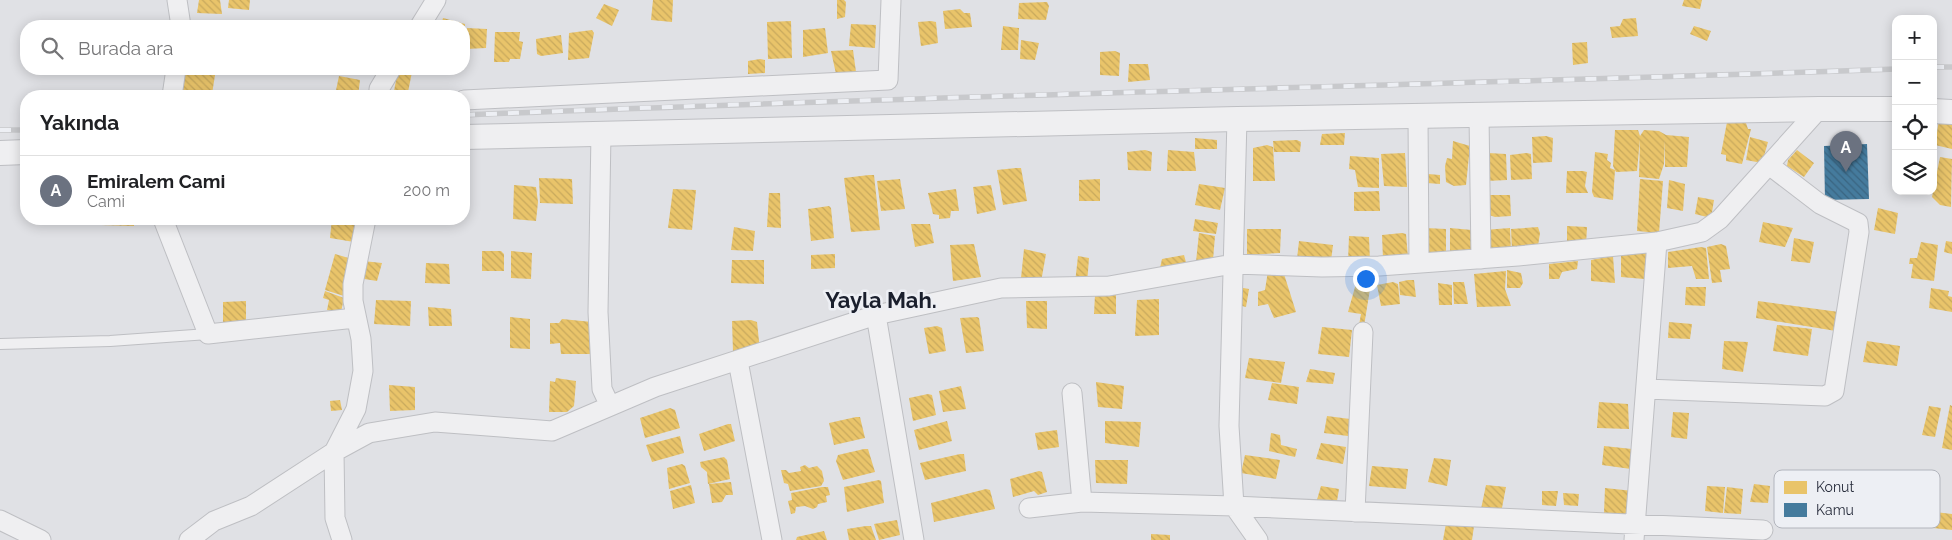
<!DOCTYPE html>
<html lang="tr">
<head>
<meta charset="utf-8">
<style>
  body { margin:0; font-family:Raleway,sans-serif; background:#f6f6f6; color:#202124 }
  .controls { position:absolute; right:15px; top:15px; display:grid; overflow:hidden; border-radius:10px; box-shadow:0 2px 12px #0003 }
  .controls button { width:45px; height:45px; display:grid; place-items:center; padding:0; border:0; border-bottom:1px solid #e0e0e0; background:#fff; color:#202124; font:25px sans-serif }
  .you { position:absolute; left:1365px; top:278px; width:18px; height:18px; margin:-12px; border:4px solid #fff; border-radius:50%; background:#1a73e8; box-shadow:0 0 0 8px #1a73e833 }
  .badge { display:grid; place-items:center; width:32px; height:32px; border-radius:50%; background:#0f766e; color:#fff; font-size:16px; font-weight:700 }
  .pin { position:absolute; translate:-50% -41px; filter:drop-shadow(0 1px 2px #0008) }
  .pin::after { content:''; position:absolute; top:26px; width:18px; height:15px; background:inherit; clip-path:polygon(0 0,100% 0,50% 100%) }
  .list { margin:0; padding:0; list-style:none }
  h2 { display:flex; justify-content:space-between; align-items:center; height:65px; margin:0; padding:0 20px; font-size:21px }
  h2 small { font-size:16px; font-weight:400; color:#757577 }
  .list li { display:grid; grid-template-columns:32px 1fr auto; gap:15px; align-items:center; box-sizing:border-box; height:70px; padding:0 20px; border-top:1px solid #e0e0e0 }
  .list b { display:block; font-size:19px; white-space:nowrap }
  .list p { margin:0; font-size:16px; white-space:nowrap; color:#757577 }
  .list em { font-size:16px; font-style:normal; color:#757577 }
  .icon { flex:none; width:28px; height:28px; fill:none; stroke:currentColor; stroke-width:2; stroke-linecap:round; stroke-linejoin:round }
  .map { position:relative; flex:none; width:1952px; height:540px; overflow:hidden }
  .search { position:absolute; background:#fff; box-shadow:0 2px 12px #0003; left:20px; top:20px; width:450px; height:55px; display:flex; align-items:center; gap:12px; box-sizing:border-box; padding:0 18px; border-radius:20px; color:#757577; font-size:19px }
  .panel { position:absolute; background:#fff; box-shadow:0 2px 12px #0003; left:20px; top:90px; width:450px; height:135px; border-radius:20px }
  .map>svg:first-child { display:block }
  .homes { fill:url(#homes-back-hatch) }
  .public { fill:url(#public-back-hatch) }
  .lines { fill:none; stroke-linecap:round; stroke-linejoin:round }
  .service-casing { stroke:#bebfc3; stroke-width:12 }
  .minor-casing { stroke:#bebfc3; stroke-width:21 }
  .tertiary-casing { stroke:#bebfc3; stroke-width:26 }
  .service { stroke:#efeff1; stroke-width:10 }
  .minor { stroke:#efeff1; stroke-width:19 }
  .tertiary { stroke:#efeff1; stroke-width:24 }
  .rail-casing { stroke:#c8c9cc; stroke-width:5.5 }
  .rail { stroke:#edeff4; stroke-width:4; stroke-dasharray:11; stroke-linecap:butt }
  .labels { text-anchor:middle; stroke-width:5; stroke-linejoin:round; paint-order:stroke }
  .district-label { font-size:22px; font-weight:bold; fill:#1a1f2d; stroke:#edeff4 }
  .key { fill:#edeff4; stroke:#b2b5bd; stroke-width:1 }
  .key-label { font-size:14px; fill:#282d3c }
</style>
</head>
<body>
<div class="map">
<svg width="1952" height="540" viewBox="0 0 1952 540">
  <defs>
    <pattern id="homes-back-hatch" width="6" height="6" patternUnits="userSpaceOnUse" patternTransform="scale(1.25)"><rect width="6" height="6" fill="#e9c46a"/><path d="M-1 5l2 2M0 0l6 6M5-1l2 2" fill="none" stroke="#c8a95d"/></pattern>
    <pattern id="public-back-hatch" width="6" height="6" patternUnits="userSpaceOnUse" patternTransform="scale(1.25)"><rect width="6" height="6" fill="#457b9d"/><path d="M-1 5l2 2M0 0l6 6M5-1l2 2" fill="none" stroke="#3a6581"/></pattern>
  </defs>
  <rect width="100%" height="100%" fill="#e0e1e5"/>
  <path class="homes" d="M199,0H220L222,14L197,13Z
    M229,0H250L249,10L228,8Z
    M653,0H673L672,22L651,20Z
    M837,0H844L846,2L845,17L837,19Z
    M1684,0H1702L1700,9L1682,6Z
    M1047,2L1049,6L1046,20L1018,19L1019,3Z
    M604,4L619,10L612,26L596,18Z
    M960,9L964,13H970L972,27L945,29L943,11Z
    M443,18L465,24V26H441Z
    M1636,18L1638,36L1612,38L1610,27L1620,26L1623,19Z
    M791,21L792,58L768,59L767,22Z
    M931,21L936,22L938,43L921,46L918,22Z
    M851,24L876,25L875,48L849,46Z
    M1003,26L1019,28L1018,50H1001Z
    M1694,26L1711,31L1707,41L1690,34Z
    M467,28L487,29L486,48L466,49Z
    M825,28L828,53L803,57V30Z
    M592,30L594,33L589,58L568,60L569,33Z
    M495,32H520L519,41L523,42L520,59H510L509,62H494Z
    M561,35L563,53L541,56L537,54L536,39Z
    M1021,40L1039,43L1035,60L1020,59Z
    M1587,42L1588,63L1573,65L1572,43Z
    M853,50L856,72L836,74L831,51Z
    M1115,51L1120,53L1119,76L1100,75V52Z
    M760,59L765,60V73L748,74V61Z
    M1129,64H1148L1150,80L1128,82Z
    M185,69H216L212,94L182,90Z
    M398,70L412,72L408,92L394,91Z
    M339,76L360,80L358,96L335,95Z
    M1733,119L1746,123L1748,129H1751L1742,164L1726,161V155L1721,154L1727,122L1732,123Z
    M1939,120L1952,122V149L1935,145Z
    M1615,130H1638L1640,136L1644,130L1659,131L1666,135L1689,137L1687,167H1665V140L1664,164L1659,179L1639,177L1640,139L1637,171L1616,172L1613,166Z
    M1345,133L1344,145H1320L1322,134Z
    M1546,136L1553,138L1552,162L1533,163L1532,137Z
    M1750,137L1768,142L1762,163L1746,160Z
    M1195,138L1217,140V149H1195Z
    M1297,140L1301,142L1300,152H1274L1273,141Z
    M1453,141L1470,146L1466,185L1454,186L1446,182L1445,166L1447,158L1452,159Z
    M1267,145L1273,147L1275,181H1253V148Z
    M1145,150L1152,152L1151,171L1128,170L1127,152Z
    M1168,150L1194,152L1196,171H1167Z
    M1797,150L1814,163L1804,177L1787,166L1788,160Z
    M1595,152L1608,154L1607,160L1611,163L1610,168L1615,170L1613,200L1594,197L1592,192Z
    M1405,153L1407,187L1384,186L1381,154Z
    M1488,153L1506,154L1507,180L1487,181Z
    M1527,153L1531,154L1532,179L1511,180L1510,155Z
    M1350,156L1379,158V188L1358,187L1355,170L1349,169Z
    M1940,157L1952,159L1951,207L1940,205L1932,197Z
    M1016,168H1021L1027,201L1003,205L997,170Z
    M1567,171H1583L1587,172L1585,186L1588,193H1566Z
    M1428,174L1440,175V184L1427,183Z
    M869,175H874L880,230L851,232L844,178Z
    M539,178L572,179L573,204L540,203Z
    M900,179L905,209L881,211L877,181Z
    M1100,179V201H1079V180Z
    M1640,179L1663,181L1659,233L1637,231Z
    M1669,180L1685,184L1683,211L1667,208Z
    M1199,184L1225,188L1220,210L1195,205Z
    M514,185L536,187L538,202L536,221L513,219Z
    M991,185L996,210L977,214L973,187Z
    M673,189L696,190L692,230L668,228Z
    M956,189L959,211H951L950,218L939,219V215L933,214L928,193Z
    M1379,191L1380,211H1354V192Z
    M769,193H780L781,228L767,227Z
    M1490,195H1510L1511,216L1495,217L1486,214Z
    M1698,197L1714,200L1711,218L1695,214Z
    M829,206L831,208L834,238L811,241L808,209Z
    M1878,208L1898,213L1895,234L1874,230Z
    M100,219H134V226L101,225Z
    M332,219H343L356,222L354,242L330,238Z
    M1195,219L1218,223L1216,234L1193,231Z
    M1763,222L1793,228L1785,247L1759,242Z
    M911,224H930L934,243L915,247Z
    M1567,226L1587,227L1586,245H1567Z
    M734,227L755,231L753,251L731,250Z
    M1538,227L1540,233L1537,252L1512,251L1511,229Z
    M1426,228L1446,229V257L1425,255Z
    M1450,228L1472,230V256L1450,255Z
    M1510,228L1511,252L1484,253V230Z
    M1247,229H1281L1280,253L1247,255Z
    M1199,233L1215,236L1213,260L1196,262Z
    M1402,233L1406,234L1408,258L1383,259L1382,235Z
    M1349,236L1369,237L1370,262H1348Z
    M1794,238L1814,242L1810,263L1791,261Z
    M1299,241L1333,245L1331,261L1297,259Z
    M1946,241L1952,242V254L1944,252Z
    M1921,242L1938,245L1934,281L1911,278L1913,264H1909L1910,258H1917Z
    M974,244L981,277L953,281L950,245Z
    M1721,244L1726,246L1730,269L1720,270L1722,282L1712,283L1707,247Z
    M1701,247L1706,248L1709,279H1696L1692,266L1668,268V252Z
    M1024,249L1046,254L1041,282L1021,278Z
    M482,251H501L504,254V271H482Z
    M511,251L532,253L531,279L511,278Z
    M1641,251L1647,252L1651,267L1648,270L1645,269L1644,279L1621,277V255Z
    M335,254L352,259L344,296L325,290Z
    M835,254V268L811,269V255Z
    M1184,255L1187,266L1160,268L1162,259Z
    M1078,256L1089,258L1087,284L1075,283Z
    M1613,256L1615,283L1591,281V260Z
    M732,260H764V284L731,283Z
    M363,261L382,263L377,281L358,278Z
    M1578,261L1577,269L1562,272L1559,279H1549V264Z
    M426,263L449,264L450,284L425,283Z
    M1507,270L1521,273L1523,283L1520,288H1507Z
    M1268,271L1284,274L1296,312L1274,318L1268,304L1258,306V292L1265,290Z
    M1506,271L1505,289L1511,306L1477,307L1474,274Z
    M1357,280L1371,283L1364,326L1359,325L1361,314L1348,312Z
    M1408,280H1414L1416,297L1400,295L1399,282Z
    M1393,282L1398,284L1400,304L1381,306L1377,285Z
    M1453,282H1464L1468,304H1454Z
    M1438,283L1452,285V305H1439Z
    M1238,287L1249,289L1246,307L1234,304Z
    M1686,287H1706L1705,306L1685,305Z
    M1931,288L1949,291L1948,296L1952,297V312L1929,308Z
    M325,291L344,298L341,312L327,310L329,300L323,298Z
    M1116,293V314H1094L1095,295Z
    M1159,299V335L1135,336L1137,300Z
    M376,300L411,301L410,326L374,324Z
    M246,301V326H223V302Z
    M1026,301H1047V329L1027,328Z
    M1758,301L1839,312L1836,331L1756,318Z
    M428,307L451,309L452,326H429Z
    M510,317L530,319V349L510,348Z
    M977,317L979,318L984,351L966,353L960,318Z
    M562,319L592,322V354H561L560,343L550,344V323H559Z
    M751,320L757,322L760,351L733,352L732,321Z
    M1669,322L1692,324L1690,339L1668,338Z
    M1777,325L1812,329L1808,356L1773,351Z
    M937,326L942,328L946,351L929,354L924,328Z
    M1322,327L1352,330L1349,357L1318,354Z
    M1724,341L1748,342L1743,372L1722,369Z
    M1867,341L1900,346L1897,366L1863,362Z
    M1249,358L1285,362L1281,383L1245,378Z
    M1310,369L1335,373L1333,384L1306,382Z
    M556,378L576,381L574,406L567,412H549L550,381L555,382Z
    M1096,382L1124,386L1122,409L1098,407Z
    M1272,383L1299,387L1297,404L1268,400Z
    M389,385L415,387V410L390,411Z
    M961,386L966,409L943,412L939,391Z
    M928,394L932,395L936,415L913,421L909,398Z
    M340,400L342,410L331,411L330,401Z
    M1599,402L1628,404L1629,429L1597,428Z
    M1950,405L1952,406V450L1942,448Z
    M1929,406L1941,408L1935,437L1922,435Z
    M670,408L675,410L680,428L645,438L640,418Z
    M1673,412L1689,413L1687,439L1671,437Z
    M1327,416L1350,419L1348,436L1324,433Z
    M856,417H860L865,438L834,445L829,423Z
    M947,421L952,441L919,450L914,430Z
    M1105,421L1141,422L1139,447L1105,443Z
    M728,424H731L735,441L704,451L699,434Z
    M1057,430L1059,447L1038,450L1035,433Z
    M1271,433L1280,435L1281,445L1297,449L1295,457L1269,451Z
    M680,436L684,453L652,462L646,445Z
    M1321,443L1346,447L1343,464L1316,459Z
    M1604,446L1632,449L1631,469L1602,465Z
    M864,449H868L875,472L843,480L836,461L838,455Z
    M960,454H964L966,471L925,480L920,463Z
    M1245,455L1280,460L1276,479L1241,473Z
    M724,457L727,460L730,479L708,484L707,472L701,467L700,462Z
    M1434,458L1451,460L1447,486L1428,482Z
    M1095,460H1128L1127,484L1096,483Z
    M682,464L685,466L690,483L669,489L667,468Z
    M805,465L809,468L817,466L822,471L824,481L821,486L790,491L788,484L784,483L781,470H786L789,473L801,471L800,467Z
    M1372,466L1408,469L1406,489L1369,486Z
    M1039,471L1042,472L1047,492L1038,495L1034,491L1013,497L1010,479Z
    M879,480L881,481L884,503L847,512L844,487Z
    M731,482L733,495H726L722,502L712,503L709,484Z
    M1754,484L1770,486L1768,503L1750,502Z
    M691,485L695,503L673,509L670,491Z
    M1486,485L1506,487L1501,513L1481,509Z
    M1321,486L1339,489L1336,507L1316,503Z
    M1707,486L1725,487L1723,513L1705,511Z
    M822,487H828L830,495L826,496L827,502L818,504L817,507L813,509L805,506L796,507L795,513L791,514L788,501L792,500L791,493Z
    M1727,487L1743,489L1741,514L1724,513Z
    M1605,488L1633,491L1631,515L1604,513Z
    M986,489L990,490L995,509L934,522L931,503Z
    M1542,491H1558L1556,506L1542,505Z
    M1563,493L1579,494L1578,506L1564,505Z
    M1935,512L1952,514V530L1933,528Z
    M1447,518L1475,519L1472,540H1443Z
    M897,520L900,535L879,540L874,524Z
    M866,526H871L876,540H849L847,529Z
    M824,531L827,540H796L797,537Z
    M1151,534L1170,535V540H1151Z"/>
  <path class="public" d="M1867,144L1869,199L1825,200L1824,146Z"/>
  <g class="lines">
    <g class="service-casing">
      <path id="service" d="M0,344L110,341L208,334"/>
    </g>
    <g class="minor-casing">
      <path id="minor" d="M177,0L181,26
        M420,26L436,0
        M172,96L176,69
        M379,96V89L391,69
        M464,100L888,80L891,0
        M1479,115L1481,259
        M1418,116L1419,263
        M1237,119L1229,426L1234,506L1258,540
        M601,133L598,312L602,389L610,406
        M163,219L208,334L355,318
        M876,315L914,540
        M738,361L772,540
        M1646,389L1825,396L1834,391L1859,232L1858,223L1820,204L1769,165
        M1072,393L1082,502
        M1029,508L1082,502L1234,506L1763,530
        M1355,512L1363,332
        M0,520L41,540
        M189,540L214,521L251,506L334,452L369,433L435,422L552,431L655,387L876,315L1001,288L1109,286L1233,264L1322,267L1379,266L1518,256L1657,242L1702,232L1720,219L1819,109
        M342,540L335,518L334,452L356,409L363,371L361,339L353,301V284L366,219
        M1634,540L1657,242"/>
    </g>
    <g class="tertiary-casing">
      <path id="tertiary" d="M1933,111L1952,112
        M464,137L1237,119L1819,109H1896
        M0,153L26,152"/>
    </g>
    <use href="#service" class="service"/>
    <use href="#minor" class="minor"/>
    <use href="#tertiary" class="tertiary"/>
    <g class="rail-casing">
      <path id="rail" d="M1933,67H1952
        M464,115C941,95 1418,86 1896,69
        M0,130H26"/>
    </g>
    <use href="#rail" class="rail"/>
  </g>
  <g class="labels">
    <g class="district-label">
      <text x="881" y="308">Yayla Mah.</text>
    </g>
  </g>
  <rect x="1774" y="470" width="166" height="58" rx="8" class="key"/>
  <rect x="1784" y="481" width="23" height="13" fill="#e9c46a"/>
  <rect x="1784" y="503" width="23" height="14" fill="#457b9d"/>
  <g class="key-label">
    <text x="1816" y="492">Konut</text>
    <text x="1816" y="515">Kamu</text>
  </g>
</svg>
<div class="controls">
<button>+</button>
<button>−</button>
<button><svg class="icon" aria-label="locate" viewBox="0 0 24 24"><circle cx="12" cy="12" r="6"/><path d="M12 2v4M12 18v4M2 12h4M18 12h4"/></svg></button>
<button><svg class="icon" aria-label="layers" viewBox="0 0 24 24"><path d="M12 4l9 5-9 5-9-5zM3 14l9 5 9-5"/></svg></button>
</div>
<div class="you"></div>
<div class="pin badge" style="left:1846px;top:172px;background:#6b7280">A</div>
<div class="search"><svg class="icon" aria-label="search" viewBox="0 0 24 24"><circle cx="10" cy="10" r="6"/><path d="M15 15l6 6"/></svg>Burada ara</div>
<section class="panel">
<h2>Yakında<small></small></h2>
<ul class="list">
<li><span class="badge" style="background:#6b7280">A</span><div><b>Emiralem Cami</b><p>Cami</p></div><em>200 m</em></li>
</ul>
</section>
</div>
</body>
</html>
